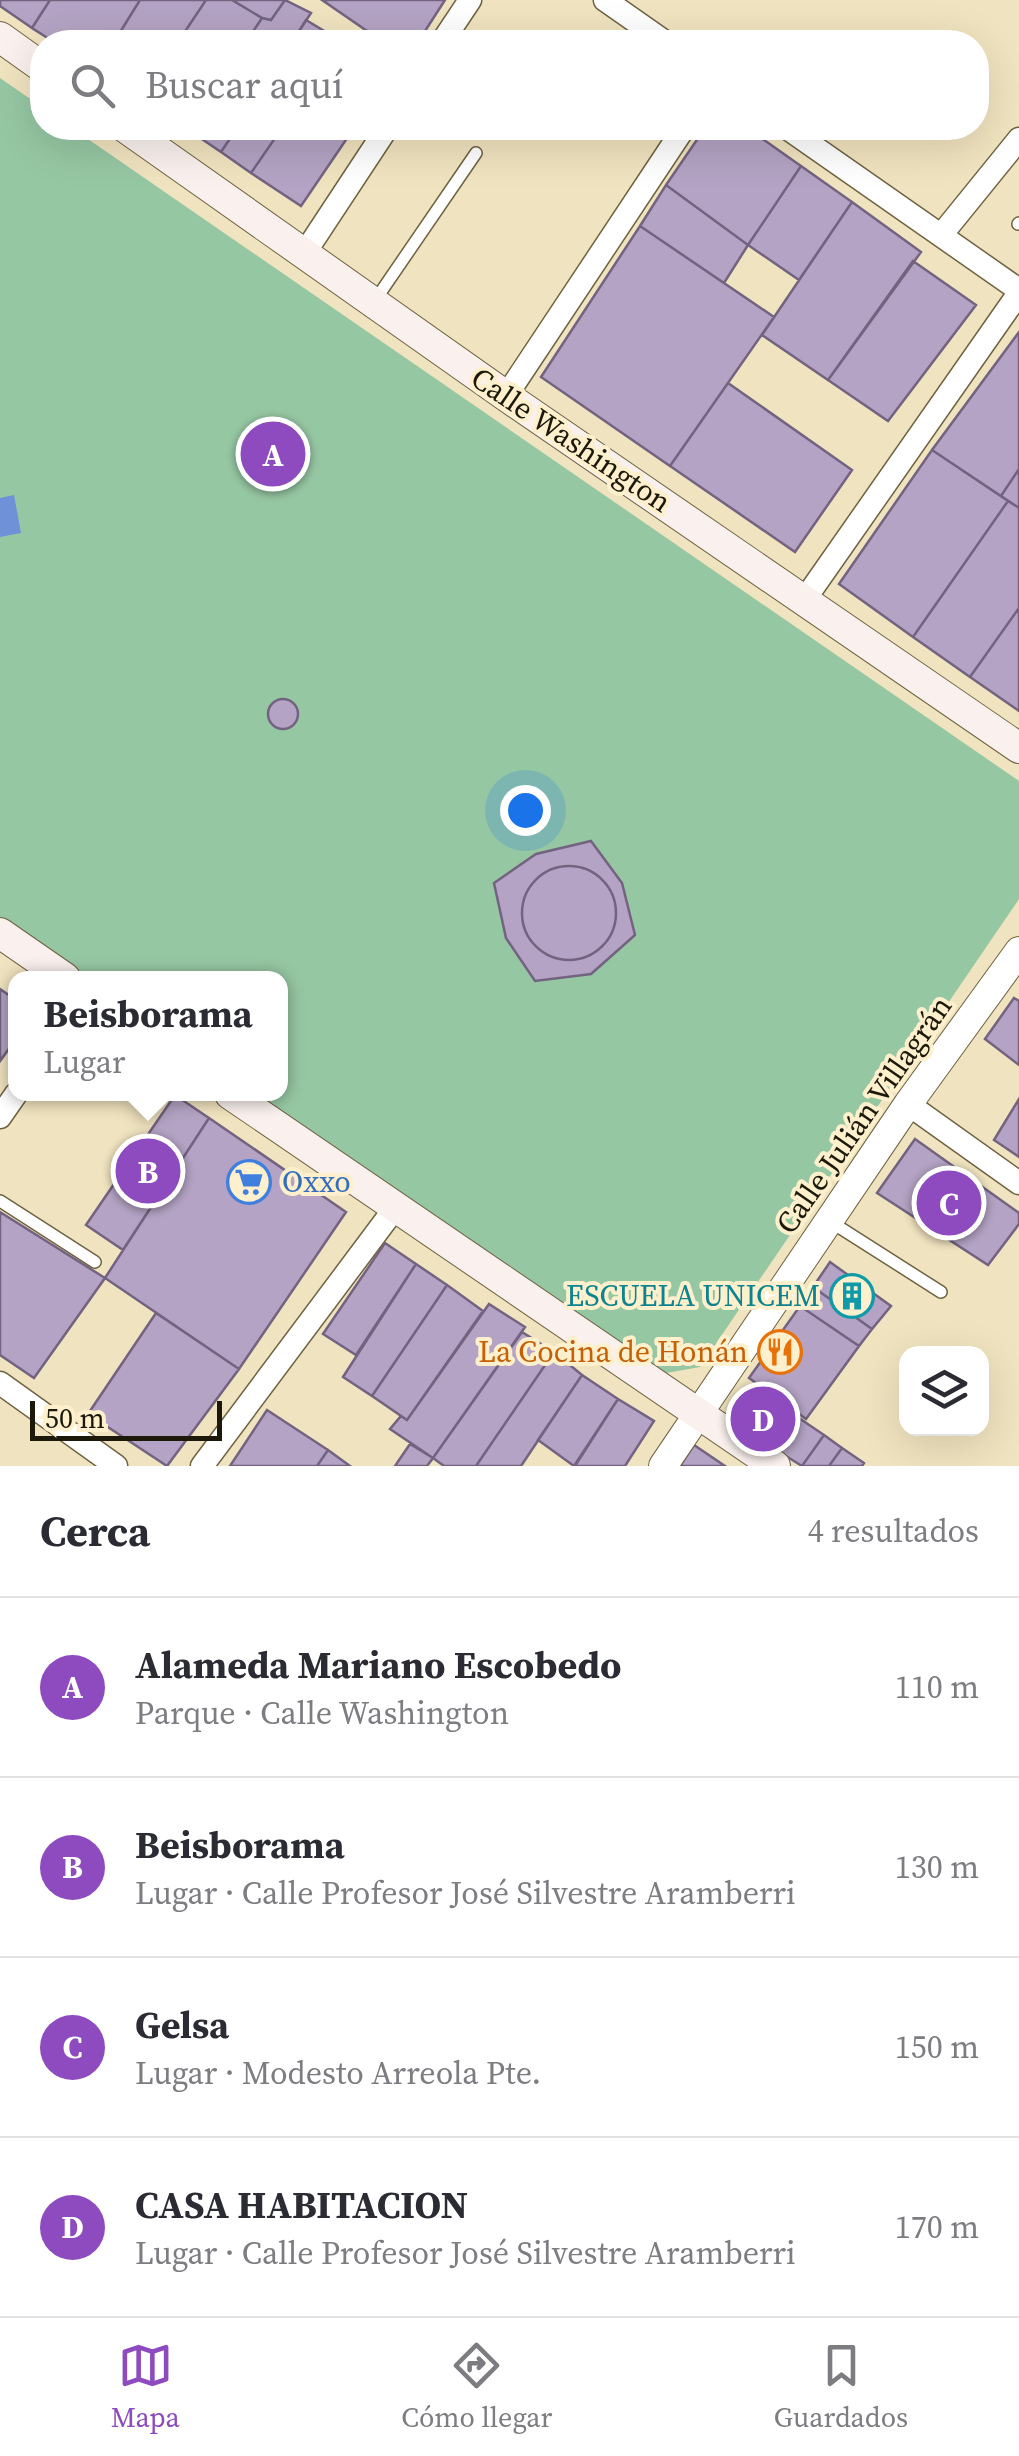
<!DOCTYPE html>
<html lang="es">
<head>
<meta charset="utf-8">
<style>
  body { margin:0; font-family:"Source Serif 4",serif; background:#f7f7f7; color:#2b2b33 }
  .controls { position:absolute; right:30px; bottom:30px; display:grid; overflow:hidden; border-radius:20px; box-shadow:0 10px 40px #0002 }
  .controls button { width:90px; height:90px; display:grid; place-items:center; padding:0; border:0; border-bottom:2px solid #e1e1e2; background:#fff; color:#2b2b33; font:50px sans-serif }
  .scale { position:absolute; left:30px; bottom:25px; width:192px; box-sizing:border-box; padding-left:10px; border:5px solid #1c180a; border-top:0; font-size:28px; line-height:35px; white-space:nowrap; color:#1c180a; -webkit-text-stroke:8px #fef0cc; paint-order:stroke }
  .you { position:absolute; left:525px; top:810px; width:35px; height:35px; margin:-25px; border:8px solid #fff; border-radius:50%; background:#1a73e8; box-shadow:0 0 0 15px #1a73e833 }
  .badge { display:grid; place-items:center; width:65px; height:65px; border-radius:50%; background:#8e4bbf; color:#fff; font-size:32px; font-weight:700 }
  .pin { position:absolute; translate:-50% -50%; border:5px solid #fff; box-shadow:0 2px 10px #0006 }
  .popup { position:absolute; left:8px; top:971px; width:280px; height:130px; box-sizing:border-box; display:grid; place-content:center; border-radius:20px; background:#fff; filter:drop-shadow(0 2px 8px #0005); font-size:32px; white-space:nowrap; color:#7c7c81 }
  .popup b { font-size:38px; color:#2b2b33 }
  .popup::after { content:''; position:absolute; left:50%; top:100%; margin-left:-20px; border:20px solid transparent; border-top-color:#fff }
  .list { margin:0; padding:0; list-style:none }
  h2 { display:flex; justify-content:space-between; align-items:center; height:130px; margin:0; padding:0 40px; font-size:42px }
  h2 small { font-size:32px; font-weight:400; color:#7c7c81 }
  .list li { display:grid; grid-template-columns:65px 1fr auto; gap:30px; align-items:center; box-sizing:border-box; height:180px; padding:0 40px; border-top:2px solid #e1e1e2 }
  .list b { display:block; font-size:38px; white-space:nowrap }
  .list p { margin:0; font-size:32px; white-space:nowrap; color:#7c7c81 }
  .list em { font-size:32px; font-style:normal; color:#7c7c81 }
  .icon { flex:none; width:55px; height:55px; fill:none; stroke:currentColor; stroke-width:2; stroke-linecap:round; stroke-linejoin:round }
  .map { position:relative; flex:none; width:1019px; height:1466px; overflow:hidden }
  .search { position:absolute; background:#fff; box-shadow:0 10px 40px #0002; left:30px; right:30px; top:30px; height:110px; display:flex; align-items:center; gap:25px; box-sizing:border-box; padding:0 35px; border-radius:40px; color:#7c7c81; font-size:38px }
  .sheet { height:850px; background:#fff }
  nav { display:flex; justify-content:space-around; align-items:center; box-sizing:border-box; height:140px; border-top:2px solid #e1e1e2; background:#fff; font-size:28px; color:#7c7c81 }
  nav a { display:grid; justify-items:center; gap:5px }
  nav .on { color:#8e4bbf }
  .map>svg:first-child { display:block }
  .green { fill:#96c7a3 }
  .water { fill:#6e91d7 }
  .building { fill:#b4a3c4; stroke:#736381; stroke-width:2.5 }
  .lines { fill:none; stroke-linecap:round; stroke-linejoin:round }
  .service-casing { stroke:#6e6242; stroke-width:14 }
  .minor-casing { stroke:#6e6242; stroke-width:25 }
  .tertiary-casing { stroke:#6e6242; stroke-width:30 }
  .secondary-casing { stroke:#6e6242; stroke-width:32 }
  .service { stroke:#fff; stroke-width:11 }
  .minor { stroke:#fff; stroke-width:22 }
  .tertiary { stroke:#fff; stroke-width:28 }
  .secondary { stroke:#faf1ee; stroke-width:30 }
  .labels { text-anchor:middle; stroke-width:8; stroke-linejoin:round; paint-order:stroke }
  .street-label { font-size:30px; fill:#1c180a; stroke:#fef0cc }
  .shop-label { font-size:30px; fill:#366cbe; stroke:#fef0cc; text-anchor:start }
  .culture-label { font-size:30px; fill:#0d838f; stroke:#fef0cc; text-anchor:end }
  .food-label { font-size:30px; fill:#c56008; stroke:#fef0cc; text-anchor:end }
</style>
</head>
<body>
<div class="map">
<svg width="1019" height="1466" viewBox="0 0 1019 1466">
  <rect width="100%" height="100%" fill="#f0e3bf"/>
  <path class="green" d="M0,78L42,107V128H72L1019,781V899L700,1367L655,1375L248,1094H280V978H82L0,922Z"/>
  <path class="water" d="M14,495L21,533L0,537V498Z"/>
  <path class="building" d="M0,0H50L32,28L0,6Z
    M50,0H140L114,42H54L32,28Z
    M140,0H206L178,42H114Z
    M206,0H232L262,18L246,42H178Z
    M232,0H285L271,20L262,18Z
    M285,0L311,13L292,42H246L262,18L271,20Z
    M322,0H445L418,42H383Z
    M306,20L341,41L292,42Z
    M192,128H237L221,152L190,131Z
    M237,128H282L251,173L221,152Z
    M282,128H354L301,206L251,173Z
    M705,128H747L801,166L748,245L666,185Z
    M801,166L852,202L799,280L748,245Z
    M666,185L748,245L724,283L640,226Z
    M852,202L921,252L828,380L762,335Z
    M640,226L774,317L670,466L541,377Z
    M913,261L976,305L888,421L828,380Z
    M1019,332V469L1001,496L932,450Z
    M728,383L852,470L795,552L670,466Z
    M932,450L1008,501L913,637L839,584Z
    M1019,469V508L1001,496Z
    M1008,501L1019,508V608L970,677L913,637Z
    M1019,608V711L970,677Z
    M268 714a15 15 0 1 1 30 0a15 15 0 1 1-30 0Z
    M591,841L622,883L635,935L591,974L535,981L506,938L494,883L536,854Z
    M522 913a47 47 0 1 1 94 0a47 47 0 1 1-94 0Z
    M0,989L16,1000V1039L0,1061Z
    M1014,998L1019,1001V1065L985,1039Z
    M175,1095L209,1118L123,1250L86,1225Z
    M1019,1099V1157L994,1140Z
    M209,1118L346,1212L239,1369L105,1278Z
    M915,1139L1019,1213V1224L988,1265L877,1193Z
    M0,1212L105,1278L34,1378L0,1355Z
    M385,1243L416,1264L356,1355L323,1334Z
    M830,1262L891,1306L872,1329L813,1287Z
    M416,1264L447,1285L372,1396L343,1377Z
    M447,1285L483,1311L407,1420L372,1396Z
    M813,1287L872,1329L859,1346L800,1306Z
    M489,1304L525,1327L433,1458L390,1429L401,1416L407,1420Z
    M800,1306L859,1346L806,1419L749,1378Z
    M156,1313L239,1369L167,1466L88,1414Z
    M522,1332L554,1352L476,1466H444L433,1458Z
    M554,1352L582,1375L521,1466H476Z
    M582,1375L618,1399L574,1466L538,1440Z
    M756,1393L791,1417L770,1446L736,1422Z
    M618,1399L654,1421L625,1466H575Z
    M267,1410L328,1450L317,1466H230Z
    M796,1416L824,1435L802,1466L773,1448Z
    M824,1435L842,1448L829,1466H802Z
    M410,1444L433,1458L427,1466H395Z
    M694,1445L725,1466H680Z
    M842,1448L864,1463L862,1466H829Z
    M328,1450L350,1466H317Z"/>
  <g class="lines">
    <g class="service-casing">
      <path id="service" d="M1018,224L1019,223
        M376,299L476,153
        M0,1201L95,1262
        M831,1222L941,1292"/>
    </g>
    <g class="minor-casing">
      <path id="minor" d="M605,0L665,42
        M442,42L470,0
        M787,128L1019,290
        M942,234L1019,139
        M304,254L387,128
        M506,396L684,128
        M805,599L1019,293
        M908,1104L1019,1183
        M0,1117L16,1094
        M0,1383L116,1466
        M202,1466L395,1208"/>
    </g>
    <g class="tertiary-casing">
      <path id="tertiary" d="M663,1466L908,1104L1019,951"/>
    </g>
    <g class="secondary-casing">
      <path id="secondary" d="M0,37L42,67
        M126,128L506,396L1019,748
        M0,933L65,978
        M230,1094L775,1466"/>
    </g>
    <use href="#service" class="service"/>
    <use href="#minor" class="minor"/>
    <use href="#tertiary" class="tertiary"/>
    <use href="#secondary" class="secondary"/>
  </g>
  <defs>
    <g id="supermarket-ring" transform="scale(2.25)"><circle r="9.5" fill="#fef0cc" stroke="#3f7fe0" stroke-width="1.5"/><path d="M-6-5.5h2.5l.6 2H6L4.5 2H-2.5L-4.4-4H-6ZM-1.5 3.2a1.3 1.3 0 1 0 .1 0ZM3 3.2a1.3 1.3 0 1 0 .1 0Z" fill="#3f7fe0"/></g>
    <g id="building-ring" transform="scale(2.25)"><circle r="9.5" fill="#fef0cc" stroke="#0f9aa8" stroke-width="1.5"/><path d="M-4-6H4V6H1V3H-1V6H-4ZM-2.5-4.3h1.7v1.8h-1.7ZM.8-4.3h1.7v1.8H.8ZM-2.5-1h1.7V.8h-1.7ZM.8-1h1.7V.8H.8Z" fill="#0f9aa8"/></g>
    <g id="restaurant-ring" transform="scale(2.25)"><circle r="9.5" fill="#fef0cc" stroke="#e8710a" stroke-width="1.5"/><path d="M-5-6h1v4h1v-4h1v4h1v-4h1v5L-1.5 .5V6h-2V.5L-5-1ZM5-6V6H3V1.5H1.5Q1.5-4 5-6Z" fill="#e8710a"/></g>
  </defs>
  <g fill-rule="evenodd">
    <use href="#supermarket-ring" x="249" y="1182"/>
    <use href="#building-ring" x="852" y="1296"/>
    <use href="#restaurant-ring" x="780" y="1352"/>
  </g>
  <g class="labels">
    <g class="street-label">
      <text transform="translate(571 440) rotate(34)" y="10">Calle Washington</text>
      <text transform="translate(864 1115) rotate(-55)" y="10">Calle Julián Villagrán</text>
    </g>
    <g class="shop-label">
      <text x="282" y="1192">Oxxo</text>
    </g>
    <g class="culture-label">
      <text x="820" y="1306">ESCUELA UNICEM</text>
    </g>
    <g class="food-label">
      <text x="748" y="1362">La Cocina de Honán</text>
    </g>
  </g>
</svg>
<div class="controls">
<button><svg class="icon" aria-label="layers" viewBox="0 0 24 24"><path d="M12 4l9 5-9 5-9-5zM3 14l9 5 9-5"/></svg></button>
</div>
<div class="scale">50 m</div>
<div class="you"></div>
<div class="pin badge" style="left:273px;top:454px">A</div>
<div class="pin badge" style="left:148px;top:1171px">B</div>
<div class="popup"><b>Beisborama</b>Lugar</div>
<div class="pin badge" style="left:949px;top:1203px">C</div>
<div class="pin badge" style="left:763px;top:1419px">D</div>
<div class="search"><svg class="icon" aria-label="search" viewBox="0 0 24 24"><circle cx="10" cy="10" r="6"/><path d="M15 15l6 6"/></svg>Buscar aquí</div>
</div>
<section class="sheet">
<h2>Cerca<small>4 resultados</small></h2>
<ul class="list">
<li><span class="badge">A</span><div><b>Alameda Mariano Escobedo</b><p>Parque · Calle Washington</p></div><em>110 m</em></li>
<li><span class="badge">B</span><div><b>Beisborama</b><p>Lugar · Calle Profesor José Silvestre Aramberri</p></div><em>130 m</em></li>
<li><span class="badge">C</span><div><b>Gelsa</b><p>Lugar · Modesto Arreola Pte.</p></div><em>150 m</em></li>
<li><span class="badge">D</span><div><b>CASA HABITACION</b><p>Lugar · Calle Profesor José Silvestre Aramberri</p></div><em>170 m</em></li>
</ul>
</section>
<nav>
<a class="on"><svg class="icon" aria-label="map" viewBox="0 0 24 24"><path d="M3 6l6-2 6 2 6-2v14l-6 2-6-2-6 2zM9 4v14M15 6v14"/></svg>Mapa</a>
<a><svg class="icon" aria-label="directions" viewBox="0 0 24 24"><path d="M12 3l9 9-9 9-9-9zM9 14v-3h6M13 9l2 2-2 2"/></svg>Cómo llegar</a>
<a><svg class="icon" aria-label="saved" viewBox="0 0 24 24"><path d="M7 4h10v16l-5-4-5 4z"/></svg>Guardados</a>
</nav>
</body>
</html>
